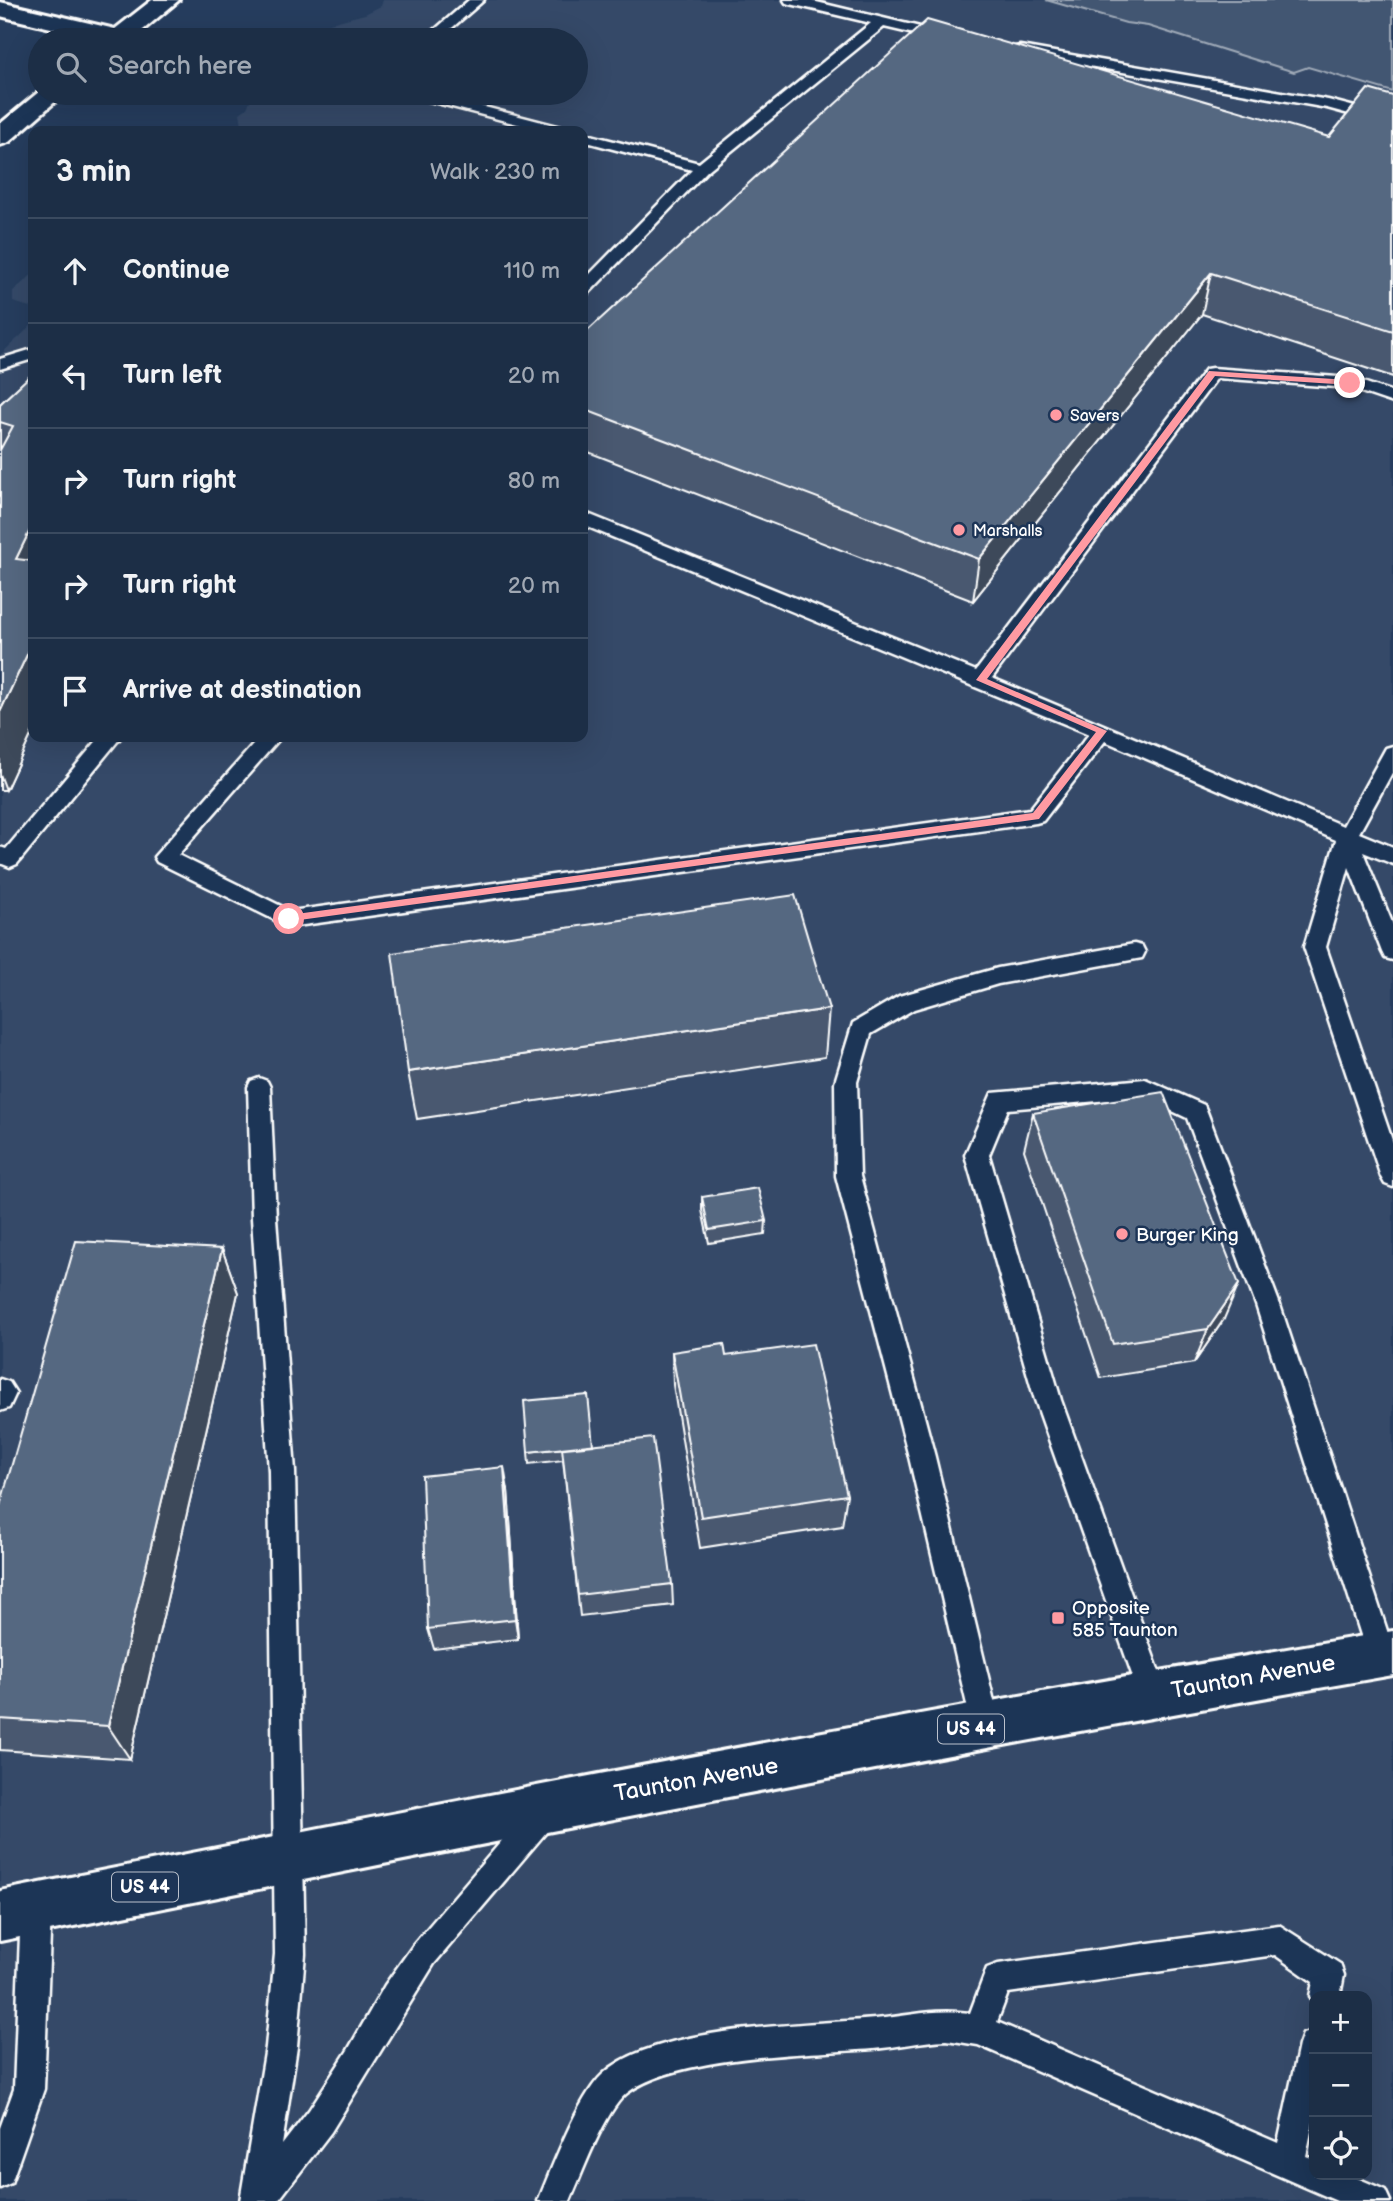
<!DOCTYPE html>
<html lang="en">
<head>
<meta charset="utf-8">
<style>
  body { margin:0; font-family:"Balsamiq Sans",sans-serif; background:#25364d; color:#f1f3f6 }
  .controls { position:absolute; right:21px; bottom:21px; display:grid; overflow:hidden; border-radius:14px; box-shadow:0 7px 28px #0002 }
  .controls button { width:63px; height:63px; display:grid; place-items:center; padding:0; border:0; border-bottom:2px solid #3a4a5f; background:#1c2e46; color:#f1f3f6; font:35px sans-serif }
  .stop { position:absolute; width:21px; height:21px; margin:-16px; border:5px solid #ff9aa2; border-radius:50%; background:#fff }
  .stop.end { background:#ff9aa2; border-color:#fff; box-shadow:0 2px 7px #0008 }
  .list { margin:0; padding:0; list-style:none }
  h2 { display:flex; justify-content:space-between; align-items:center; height:91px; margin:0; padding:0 28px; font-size:30px }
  h2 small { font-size:23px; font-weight:400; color:#a0a8b3 }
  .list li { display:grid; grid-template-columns:46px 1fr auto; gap:21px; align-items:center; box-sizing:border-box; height:105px; padding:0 28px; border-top:2px solid #3a4a5f }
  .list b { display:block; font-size:26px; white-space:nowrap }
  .list em { font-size:23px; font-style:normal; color:#a0a8b3 }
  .icon { flex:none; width:38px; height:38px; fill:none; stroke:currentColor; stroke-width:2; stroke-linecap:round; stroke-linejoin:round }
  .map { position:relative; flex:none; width:1393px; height:2201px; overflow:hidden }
  .search { position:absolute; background:#1c2e46; box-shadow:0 7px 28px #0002; left:28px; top:28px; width:560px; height:77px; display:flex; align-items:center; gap:18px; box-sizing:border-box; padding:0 24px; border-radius:38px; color:#a0a8b3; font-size:26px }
  .panel { position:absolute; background:#1c2e46; box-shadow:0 7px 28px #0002; left:28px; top:126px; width:560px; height:616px; border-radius:14px }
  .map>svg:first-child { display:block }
  .built { fill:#344a68; fill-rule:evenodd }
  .green { fill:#425672; stroke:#a0aab8; stroke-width:2 }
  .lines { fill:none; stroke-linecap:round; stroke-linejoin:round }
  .service-casing { stroke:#fff; stroke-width:5 }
  .minor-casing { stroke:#fff; stroke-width:6 }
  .trunk-casing { stroke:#fff; stroke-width:6 }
  .service { fill:#1d3557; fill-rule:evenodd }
  .minor { fill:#1d3557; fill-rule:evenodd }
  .trunk { fill:#1d3557; fill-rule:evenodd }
  .wall { fill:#49596f; stroke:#fff; stroke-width:2 }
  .shaded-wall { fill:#3c485a; stroke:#fff; stroke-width:2 }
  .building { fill:#556781; stroke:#fff; stroke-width:2 }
  .route { fill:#ff9aa2 }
  .poi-dot { fill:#ff9aa2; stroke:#1d3557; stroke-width:2.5 }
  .labels { text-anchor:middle; stroke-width:5; stroke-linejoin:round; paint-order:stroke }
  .far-poi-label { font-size:16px; fill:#fff; stroke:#1d3557; text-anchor:start }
  .shield { fill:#1d3557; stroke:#bbc2cd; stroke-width:2 }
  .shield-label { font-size:18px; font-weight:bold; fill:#fff }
  .poi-label { font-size:19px; fill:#fff; stroke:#1d3557; text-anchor:start }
  .near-street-label { font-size:23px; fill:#fff; stroke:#1d3557 }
</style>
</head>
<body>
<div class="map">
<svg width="1393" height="2201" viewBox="0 0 1393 2201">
  <rect width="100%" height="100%" fill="#263d5e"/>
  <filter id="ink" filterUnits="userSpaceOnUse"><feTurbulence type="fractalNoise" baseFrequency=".0143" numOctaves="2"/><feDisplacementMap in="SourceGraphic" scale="14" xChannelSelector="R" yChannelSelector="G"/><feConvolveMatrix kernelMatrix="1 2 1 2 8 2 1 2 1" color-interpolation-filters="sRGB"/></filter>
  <g filter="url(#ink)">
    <path class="built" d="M383,0H1095L1393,80V2201H0V355L33,324V737H583V131H243L240,113L247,108L253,93H576V40H318L330,23L365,14L381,6ZM1314,1996H1367V2175H1314Z
      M33,274V308L13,302V291Z"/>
    <path class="green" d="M1046,0H1393V92L1308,67L1294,72L1148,26L1126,23Z"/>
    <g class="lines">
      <g class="service-casing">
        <path id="service" d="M469,0H484L438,40H423Z
          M784,0H808L949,34L951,37L944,41L884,27L707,171L589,293L583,295V281L692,170L583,141V133L699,163L871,23L786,3Z
          M1020,46L1328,100L1393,117V126L1327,108L1015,53V47Z
          M408,93H431L565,128L567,131H544L410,96Z
          M33,349V359L0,369V359Z
          M1212,368L1351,378L1393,392V403L1349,388L1217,378L992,678L1343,826L1386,748L1393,746V771L1359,833L1393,847V864L1363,852L1393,925V960L1385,958L1382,952L1349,867L1326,947L1393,1143V1187L1385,1184L1381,1177L1304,947L1336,840L1105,741L1043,821L1036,823L289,927L157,862L154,857L260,737H281L178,855L291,911L1030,809L1089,734L583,525V512L976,671L1206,369Z
          M100,737H121L17,864L10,867L0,863V847L6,849Z
          M1134,944L1142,946L1145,952L1142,958L998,984L914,1009L871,1034L857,1082L860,1176L935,1457L1000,1726L996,1736L986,1740L976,1736L972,1726L909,1457L836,1176L835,1082L853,1023L899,996L998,968Z
          M259,1078L267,1081L270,1087L276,1218L295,1471L305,1954L297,2047L282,2145L309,2110L348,2050L385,1985L414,1944L534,1803L544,1799L554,1803L558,1813L554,1823L434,1964L331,2132L278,2201H240L266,2047L275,1954L269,1471L252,1218L248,1087L251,1081Z
          M1145,1079L1204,1105L1207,1112L1280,1305L1393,1649L1391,1663L1381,1667L1371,1663L1367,1654L1256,1305L1187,1118L1143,1097L1008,1109L989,1155L1061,1400L1167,1694L1163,1704L1153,1707L1143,1704L1139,1694L1035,1400L965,1155L992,1093Z
          M0,1379L9,1382L16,1393L9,1408L0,1411Z
          M36,1894L46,1899L51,1909L44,2089L11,2183L0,2188V2128L14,2089L21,1909L26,1899Z
          M1279,1925L1340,1964L1344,1975L1340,1996H1314V2006L1310,1996L1313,1982L1275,1955L1008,1993L997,2022L1278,2143L1299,2045L1303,2034L1314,2030V2117L1306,2156L1314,2159V2175H1350L1385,2190L1390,2201H1337L978,2045L947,2040C922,2041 898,2047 873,2049C809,2054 678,2055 627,2093C605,2110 582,2174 570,2201H538C552,2168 578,2097 603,2074C654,2026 806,2025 875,2019C908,2016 937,2008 970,2013L987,1968L998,1964Z"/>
      </g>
      <g class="minor-casing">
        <path id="minor" d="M152,0H179L131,40H102L0,16V2L115,29Z
          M40,91L65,93L9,142L0,145V124Z"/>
      </g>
      <g class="trunk-casing">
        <path id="trunk" d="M1393,1631V1675C927,1756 463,1847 0,1941V1891C463,1799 927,1709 1393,1631Z"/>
      </g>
      <use href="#service" class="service"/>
      <use href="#minor" class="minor"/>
      <use href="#trunk" class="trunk"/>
    </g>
    <path class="wall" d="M1393,96V377L1202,314L973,601L583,450V335L1329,137Z
      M33,373V731L6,790H0V404Z
      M829,1009L825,1057L417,1119L408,1072Z
      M1033,1113L1224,1319L1194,1363L1101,1378L1024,1150Z
      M702,1197L766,1221L765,1234L709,1243L702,1210Z
      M222,1249L238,1293L130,1759L0,1750V1506Z
      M672,1352L726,1356L847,1495L842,1526L700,1548L673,1385Z
      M593,1445L672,1584L673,1605L580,1616L563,1460L529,1464L528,1452Z
      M508,1490L518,1639L434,1649L428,1629Z"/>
    <path class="shaded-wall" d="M1211,273L1202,314L973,601L979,559Z
      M33,524V611L16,559Z
      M33,642V731L6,790L0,774V712Z
      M222,1249L238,1293L130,1759L108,1726Z
      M1239,1284L1224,1319L1194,1363L1208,1329Z
      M504,1467L508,1490L518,1639L515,1619Z"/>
    <path class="building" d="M927,20L1329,137L1368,89L1393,96V331L1211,273L979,559L583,409V335Z
      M33,373V524L16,559L33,561V642L0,712V450L13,426L0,422V404Z
      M795,895L829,1009L408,1072L392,953Z
      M1163,1092L1239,1284L1208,1329L1113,1344L1033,1113Z
      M758,1188L766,1221L709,1230L702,1197Z
      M76,1241L222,1249L108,1726L0,1719V1506Z
      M724,1344L726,1356L813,1344L847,1495L701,1517L672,1352Z
      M588,1395L593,1445L528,1452L524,1401Z
      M653,1438L672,1584L578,1595L562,1448Z
      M504,1467L515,1619L428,1629L422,1476Z"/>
  </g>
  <path class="route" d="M1209,371L1350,380L1355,383L1350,385L1215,376L987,679L1107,731L1039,819L285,922V916L289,915L1033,813L1096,732L976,680Z"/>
  <g class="poi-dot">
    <circle cx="1056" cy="415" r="7"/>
    <circle cx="959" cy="530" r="7"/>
    <circle cx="1122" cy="1234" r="7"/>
    <rect x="1051" y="1611" width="14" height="14" rx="3.5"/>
  </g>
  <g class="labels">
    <g class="far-poi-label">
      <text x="1070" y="421">Savers</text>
      <text x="973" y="536">Marshalls</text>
    </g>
    <g class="shield">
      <rect x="938" y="1714.5" width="66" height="29" rx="5"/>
      <rect x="112" y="1872.5" width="66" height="29" rx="5"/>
    </g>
    <g class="shield-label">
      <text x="971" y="1735">US 44</text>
      <text x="145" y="1893">US 44</text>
    </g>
    <g class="poi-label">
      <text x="1136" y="1241">Burger King</text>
      <text x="1072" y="1614">Opposite<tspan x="1072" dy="22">585 Taunton</tspan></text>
    </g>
    <g class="near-street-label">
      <text transform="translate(1253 1676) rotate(-10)" y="8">Taunton Avenue</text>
      <text transform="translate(696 1779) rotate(-10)" y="8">Taunton Avenue</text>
    </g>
  </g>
</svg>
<div class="controls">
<button>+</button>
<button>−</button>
<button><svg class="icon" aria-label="locate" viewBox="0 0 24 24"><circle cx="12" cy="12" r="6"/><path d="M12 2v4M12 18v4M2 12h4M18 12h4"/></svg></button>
</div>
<div class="stop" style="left:289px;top:919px"></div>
<div class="stop end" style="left:1350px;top:383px"></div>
<div class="search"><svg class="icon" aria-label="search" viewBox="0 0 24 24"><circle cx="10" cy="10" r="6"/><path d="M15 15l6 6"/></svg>Search here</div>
<section class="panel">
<h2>3 min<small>Walk · 230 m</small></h2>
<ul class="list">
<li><svg class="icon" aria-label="ahead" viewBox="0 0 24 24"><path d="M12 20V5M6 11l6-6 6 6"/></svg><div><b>Continue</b></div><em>110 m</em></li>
<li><svg class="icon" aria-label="left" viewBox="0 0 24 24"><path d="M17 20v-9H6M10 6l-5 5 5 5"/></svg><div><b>Turn left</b></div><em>20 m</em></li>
<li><svg class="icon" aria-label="right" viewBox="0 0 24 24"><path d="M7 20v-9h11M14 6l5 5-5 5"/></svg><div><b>Turn right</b></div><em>80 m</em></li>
<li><svg class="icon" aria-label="right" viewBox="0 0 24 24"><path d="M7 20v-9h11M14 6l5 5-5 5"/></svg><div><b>Turn right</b></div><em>20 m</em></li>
<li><svg class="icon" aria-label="arrive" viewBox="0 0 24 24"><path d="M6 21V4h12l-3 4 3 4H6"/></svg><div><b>Arrive at destination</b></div></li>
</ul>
</section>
</div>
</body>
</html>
